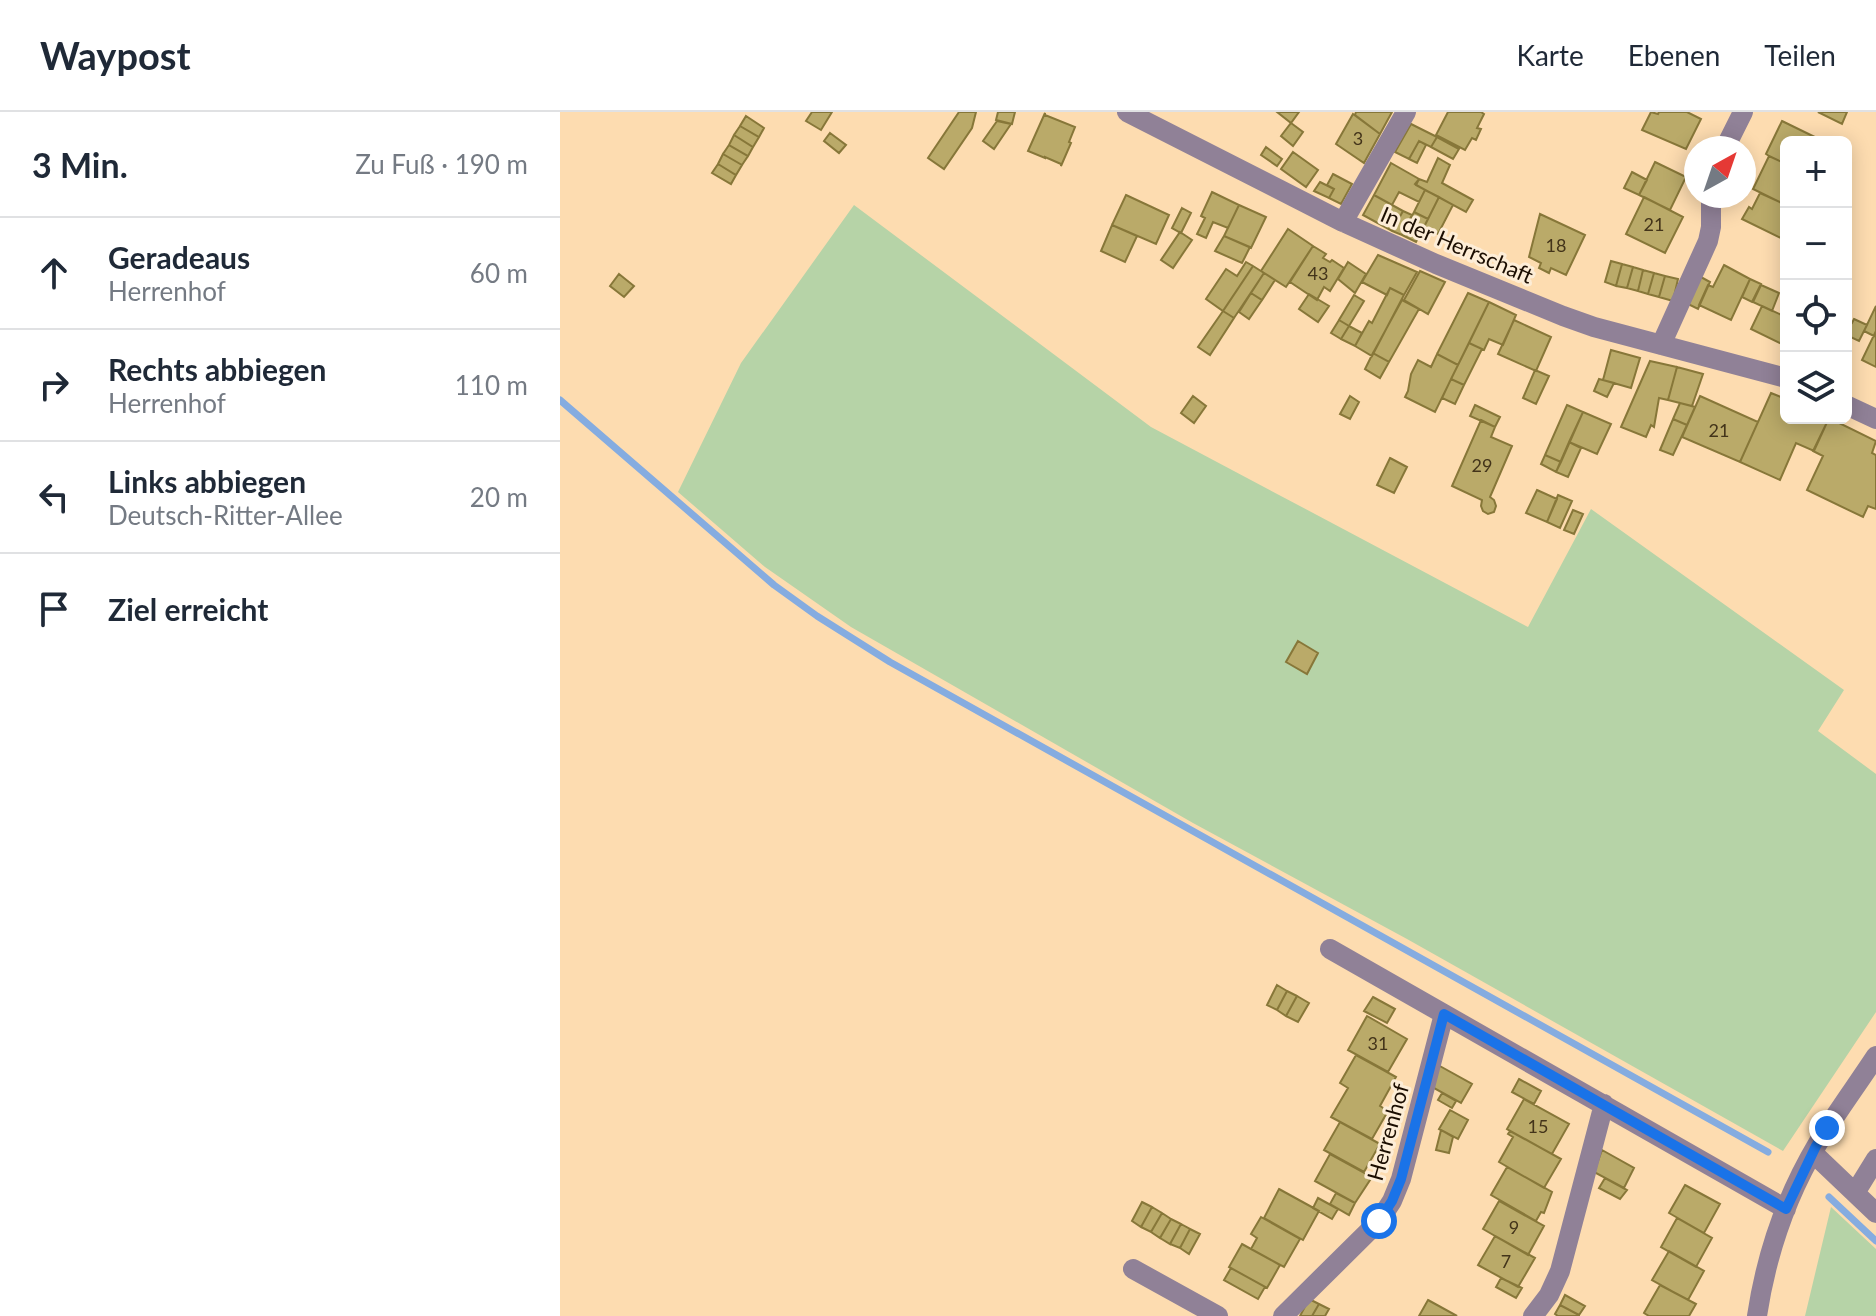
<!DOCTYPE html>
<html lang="de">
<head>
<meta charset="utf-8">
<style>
  body { margin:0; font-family:Lato,sans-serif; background:#f6f6f7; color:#1f2937 }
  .controls { position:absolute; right:24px; top:24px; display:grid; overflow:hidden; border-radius:12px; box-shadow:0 4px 20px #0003 }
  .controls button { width:72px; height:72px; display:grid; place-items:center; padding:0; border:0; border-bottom:2px solid #e0e1e3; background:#fff; color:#1f2937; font:40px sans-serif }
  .compass { position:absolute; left:1124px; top:24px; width:72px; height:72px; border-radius:50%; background:#fff; box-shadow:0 4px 20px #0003; rotate:40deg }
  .stop { position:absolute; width:24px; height:24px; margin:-18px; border:6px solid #1a73e8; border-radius:50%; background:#fff }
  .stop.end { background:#1a73e8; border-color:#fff; box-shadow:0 2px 8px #0008 }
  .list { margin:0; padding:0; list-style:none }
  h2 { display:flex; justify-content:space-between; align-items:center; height:104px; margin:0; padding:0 32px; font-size:34px }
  h2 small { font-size:26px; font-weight:400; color:#747a83 }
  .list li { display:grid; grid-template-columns:52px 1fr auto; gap:24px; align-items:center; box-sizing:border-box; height:112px; padding:0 32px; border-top:2px solid #e0e1e3 }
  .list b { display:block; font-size:30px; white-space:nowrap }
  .list p { margin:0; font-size:26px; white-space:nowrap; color:#747a83 }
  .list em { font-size:26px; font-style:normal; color:#747a83 }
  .icon { flex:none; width:44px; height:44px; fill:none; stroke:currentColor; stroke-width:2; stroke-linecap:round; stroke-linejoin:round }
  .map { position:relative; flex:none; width:1316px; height:1204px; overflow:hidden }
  header { display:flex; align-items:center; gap:48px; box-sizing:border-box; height:112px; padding:0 40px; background:#fff; border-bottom:2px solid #e0e1e3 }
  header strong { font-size:38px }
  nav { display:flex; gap:44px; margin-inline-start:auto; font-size:28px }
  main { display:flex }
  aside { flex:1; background:#fff }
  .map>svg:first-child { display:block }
  .green { fill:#b6d3a7 }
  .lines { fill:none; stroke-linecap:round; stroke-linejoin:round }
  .stream { stroke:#85ace0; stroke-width:7 }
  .building { fill:#baaa69; stroke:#877739; stroke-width:2 }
  .minor { stroke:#908197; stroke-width:20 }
  .route { stroke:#1a73e8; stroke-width:10 }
  .labels { text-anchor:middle; stroke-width:6; stroke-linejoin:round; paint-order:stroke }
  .number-label { font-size:18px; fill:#43341a }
  .street-label { font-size:22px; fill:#1b0d00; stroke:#fdedd7 }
</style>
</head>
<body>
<header>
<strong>Waypost</strong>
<nav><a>Karte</a><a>Ebenen</a><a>Teilen</a></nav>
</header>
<main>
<aside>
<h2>3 Min.<small>Zu Fuß · 190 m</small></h2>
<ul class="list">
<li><svg class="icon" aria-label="ahead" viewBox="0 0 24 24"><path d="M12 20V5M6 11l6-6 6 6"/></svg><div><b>Geradeaus</b><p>Herrenhof</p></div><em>60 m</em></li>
<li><svg class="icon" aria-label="right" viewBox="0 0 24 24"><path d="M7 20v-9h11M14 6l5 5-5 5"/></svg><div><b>Rechts abbiegen</b><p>Herrenhof</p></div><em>110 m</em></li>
<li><svg class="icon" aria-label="left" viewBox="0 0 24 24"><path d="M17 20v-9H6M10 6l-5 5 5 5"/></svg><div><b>Links abbiegen</b><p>Deutsch-Ritter-Allee</p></div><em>20 m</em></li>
<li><svg class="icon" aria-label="arrive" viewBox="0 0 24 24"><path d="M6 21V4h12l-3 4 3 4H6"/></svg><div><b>Ziel erreicht</b></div></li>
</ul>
</aside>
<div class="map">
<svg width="1316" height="1204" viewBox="0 0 1316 1204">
  <rect width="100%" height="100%" fill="#fddcb0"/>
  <path class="green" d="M294,93L591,315L968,515L1031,397L1284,578L1258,619L1316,662V900L1223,1039L847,827L633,711L291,515L205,455L118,380L181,251Z
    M1271,1095L1316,1137V1204H1245Z"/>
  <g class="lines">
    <path class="stream" d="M0,288L214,473L257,504L330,550L1208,1040
      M1269,1085L1316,1129"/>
  </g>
  <path class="building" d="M252,0H272L261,18L246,9Z
    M399,0H416L412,16L384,57L368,46Z
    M438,0H455L452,12L436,8Z
    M717,0H739L731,11Z
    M796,0H832L820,22L795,3Z
    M888,0H921L924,2L917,16L921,17L916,28L912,26L905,38L876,23Z
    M1091,0L1098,2L1099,0H1127L1141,7L1126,37L1082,18Z
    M1258,0H1287L1282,12Z
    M485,1V3L515,15L509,30L511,31L501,54V52L485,45V46L468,39Z
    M793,2L820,22L804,51L776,32Z
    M186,4L204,16L199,25L180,14Z
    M437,9L451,12L434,37L423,29Z
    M1222,9L1265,30H1226V52L1209,44L1206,42Z
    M731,11L743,20L733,34L721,24Z
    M851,12L877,25L871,35L859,29L849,47L835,40Z
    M180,14L199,25L193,35L174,23Z
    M270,21L286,33L279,41L264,29Z
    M174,23L193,35L188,44L169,33Z
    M877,25L899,37L893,47L871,35Z
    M859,29L866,33L857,51L849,47Z
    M169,33L188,44L182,53L163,42Z
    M706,35L722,47L717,54L701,43Z
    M733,40L758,58L746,75L721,57Z
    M163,42L182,53L176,63L158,52Z
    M1209,44L1226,52V93L1193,77Z
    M878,46L890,53L882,71L913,88L906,100L856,73L859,67L867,70Z
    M1095,50L1126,65L1110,98L1079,83Z
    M831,51L859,67L855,72L865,78L859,90L839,80L832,93L814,83Z
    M158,52L176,63L171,72L152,61Z
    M1072,60L1087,68L1079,83L1064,76Z
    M773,62L792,72L781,92L769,86L774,77L767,73Z
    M760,70L774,77L769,86L754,79Z
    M865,78L879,85L868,107L854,100Z
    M652,80L679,93L668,116L653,110L646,126L637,122L645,106L641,104Z
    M1200,81L1226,93L1225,128L1182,107L1189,95L1192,97Z
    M566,83L609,103L596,132L552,113Z
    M814,83L843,99L832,119L803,103Z
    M879,85L893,93L878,122L864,115Z
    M1084,85L1123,105L1105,141L1066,122Z
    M679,93L706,105L691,136L664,124Z
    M622,96L631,101L621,121L612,116Z
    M843,99L852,103L842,123L832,119Z
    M854,100L868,107L856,130L842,123Z
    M980,102L1025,123L1006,163L991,156L989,161L979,156L981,151L969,145Z
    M552,113L577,124L565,150L541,139Z
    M728,117L753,134L726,175L701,159Z
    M620,120L632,128L613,156L601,148Z
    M664,124L690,135L682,151L655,139Z
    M753,134L766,142L763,146L770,150L772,148L784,156L770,179L764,175L757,188L730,170Z
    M818,143L857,160L844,183L830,176L827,183L802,170Z
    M1051,149L1062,152L1056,174L1045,170Z
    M686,150L693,154L663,199L646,187L666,157L677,164Z
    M788,150L806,162L795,181L778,167Z
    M1062,152L1073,155L1067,176L1056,174Z
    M1164,153L1190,167L1171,208L1139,193L1148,173L1153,175Z
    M693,154L704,161L674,206L663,199Z
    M1073,155L1083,158L1078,179L1067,176Z
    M1083,158L1094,161L1088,182L1078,179Z
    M860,159L885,170L868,202L844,188Z
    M704,161L715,168L702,188L691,181Z
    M1094,161L1105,164L1099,185L1088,182Z
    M59,162L74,174L64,185L50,174Z
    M1105,164L1118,167L1113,189L1099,185Z
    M1139,164L1150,170L1138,197L1126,191Z
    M1190,167L1201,172L1192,190L1182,185Z
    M1201,173L1219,181L1212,199L1193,190Z
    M830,176L844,183L812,244L795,234L809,209L812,211Z
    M691,181L702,188L689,207L679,200Z
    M908,181L929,190L898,253L877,242Z
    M749,182L769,194L758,210L739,197Z
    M794,183L804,189L789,214L779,208Z
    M842,188L859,197L829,250L813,241Z
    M929,190L956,203L943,233L929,227L924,238L909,231Z
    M1202,194L1226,205V234L1191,217Z
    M1316,194V219L1314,224L1304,219Z
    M663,199L674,206L650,243L638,235Z
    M1294,207L1307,213L1299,229L1286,223L1288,209L1292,211Z
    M779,208L789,214L781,227L771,221Z
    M954,208L991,225L976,259L938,242Z
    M789,214L802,221L795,234L781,227Z
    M1316,219V255L1302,248Z
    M909,231L922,237L904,273L891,267Z
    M1051,238L1080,246L1071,276L1043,268Z
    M813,241L829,250L820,266L805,257Z
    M877,242L898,253L875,300L845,285L848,279L851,262L858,248L871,255Z
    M1090,249L1117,255L1108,288L1099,286L1094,315L1091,313L1086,325L1061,315Z
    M1117,255L1143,262L1132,294L1108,288Z
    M975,258L989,264L976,292L963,286Z
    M891,267L904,273L895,292L882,286Z
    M1039,267L1054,271L1047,285L1034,279Z
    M1211,281L1226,287V306H1269L1254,339L1236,331L1220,368L1180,350Z
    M633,284L646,294L634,311L621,301Z
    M790,284L799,290L790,307L780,302Z
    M1140,284L1198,310L1180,350L1122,325Z
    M1120,291L1135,295L1127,313L1113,307Z
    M915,293L940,305L935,315L910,304Z
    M1007,293L1023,300L1001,350L985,343Z
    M1023,300L1051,312L1037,342L1009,330Z
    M1269,306L1316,329L1312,341L1316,343V397L1308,394L1303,405L1247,378L1263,344L1253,339Z
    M1113,307L1127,313L1113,343L1100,338Z
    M921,308L935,315L931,325L952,334L930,385L934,388L936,394L934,400L928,402L923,399L921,394L922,388L892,374Z
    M1009,330L1021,336L1008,365L996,360Z
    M985,343L1001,350L996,360L981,352Z
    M830,346L847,355L834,381L817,373Z
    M977,378L997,387L987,410L966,401Z
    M998,383L1012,389L1000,416L987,410Z
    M1013,398L1023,402L1014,422L1004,418Z
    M738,529L758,541L747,562L726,550Z
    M717,873L727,879L717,898L707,893Z
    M727,879L737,884L726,904L717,898Z
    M737,884L749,891L738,910L726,904Z
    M813,885L835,897L827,911L804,899Z
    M807,904L847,927L828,960L788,938Z
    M796,943L836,965L820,994L828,999L812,1027L771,1005L788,976L780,971Z
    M878,953L912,972L901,991L872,975Z
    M959,967L981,979L974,992L952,980Z
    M882,981L896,989L892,996L878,988Z
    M964,987L1009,1012L992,1042L947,1017Z
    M890,998L908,1008L898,1027L879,1017Z
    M780,1010L820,1032L804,1060L764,1038Z
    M881,1018L893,1025L889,1041L876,1038Z
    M950,1019L1001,1047L984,1076L939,1050L953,1025L948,1022Z
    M1042,1038L1074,1056L1064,1076L1034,1060Z
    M770,1042L812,1065L795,1091L755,1069Z
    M947,1055L992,1080L984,1101L981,1100L976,1109L931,1083Z
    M1045,1066L1067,1078L1060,1087L1039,1076Z
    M1125,1073L1160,1092L1144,1121L1109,1101Z
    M719,1077L759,1099L743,1128L704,1106Z
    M776,1081L795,1091L789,1103L770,1092Z
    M758,1086L778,1097L772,1107L753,1096Z
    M939,1089L984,1114L968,1143L923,1117Z
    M582,1090L592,1095L581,1115L572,1109Z
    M592,1095L602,1101L591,1120L581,1115Z
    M602,1101L611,1107L600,1126L591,1120Z
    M701,1105L740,1127L724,1155L691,1137L697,1126L691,1122Z
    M1117,1106L1152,1126L1136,1155L1101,1135Z
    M611,1107L621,1112L610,1132L600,1126Z
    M621,1112L630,1117L620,1136L610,1132Z
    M630,1117L640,1122L629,1142L620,1136Z
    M935,1124L975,1146L958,1175L918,1153Z
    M682,1132L720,1153L707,1176L669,1155Z
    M1109,1139L1144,1159L1128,1188L1092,1168Z
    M671,1156L705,1175L698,1187L664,1168Z
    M941,1166L962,1176L956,1186L936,1175Z
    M1100,1173L1136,1192L1129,1204H1089L1084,1201Z
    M1005,1183L1025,1194L1019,1203L1000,1193Z
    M749,1187L759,1192L752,1204H740Z
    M868,1188L897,1204H859Z
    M759,1192L769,1197L765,1204H752Z
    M1000,1193L1019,1203V1204H998L995,1202Z"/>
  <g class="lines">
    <path class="minor" d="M567,0L783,110L876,152L1003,204L1034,215L1226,266
      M1165,36L1183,0
      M783,110L846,0
      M1101,233L1148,129L1151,115V84
      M1286,293L1316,307
      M770,837L1226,1097
      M1253,1041L1316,1101
      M1295,1081L1316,1047
      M573,1157L658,1204
      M723,1204L819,1109L832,1089L841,1067L884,902
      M973,1204L989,1183L1000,1159L1044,992
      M1197,1204C1206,1144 1227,1083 1258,1031C1276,1001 1297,973 1316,944"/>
  </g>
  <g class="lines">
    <path class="route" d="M819,1109L832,1089L841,1067L884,902L1226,1097L1256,1034L1267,1016"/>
  </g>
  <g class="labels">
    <g class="number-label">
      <text x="798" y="33">3</text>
      <text x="1094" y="119">21</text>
      <text x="996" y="140">18</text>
      <text x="758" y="168">43</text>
      <text x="1159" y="325">21</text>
      <text x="922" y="360">29</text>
      <text x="818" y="938">31</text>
      <text x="978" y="1021">15</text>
      <text x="954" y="1122">9</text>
      <text x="946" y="1156">7</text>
    </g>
    <g class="street-label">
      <text transform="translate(897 133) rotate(23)" y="8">In der Herrschaft</text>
      <text transform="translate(828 1020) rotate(-74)" y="8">Herrenhof</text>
    </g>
  </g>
</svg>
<div class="controls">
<button>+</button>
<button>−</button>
<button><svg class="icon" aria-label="locate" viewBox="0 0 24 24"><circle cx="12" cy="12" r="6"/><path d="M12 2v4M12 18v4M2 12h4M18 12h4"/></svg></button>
<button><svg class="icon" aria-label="layers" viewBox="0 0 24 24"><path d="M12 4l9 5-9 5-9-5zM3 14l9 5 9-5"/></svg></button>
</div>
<svg class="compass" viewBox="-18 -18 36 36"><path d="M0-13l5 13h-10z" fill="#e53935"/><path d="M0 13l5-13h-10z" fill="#747a83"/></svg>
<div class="stop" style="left:819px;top:1109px"></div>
<div class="stop end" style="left:1267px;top:1016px"></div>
</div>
</main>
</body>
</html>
